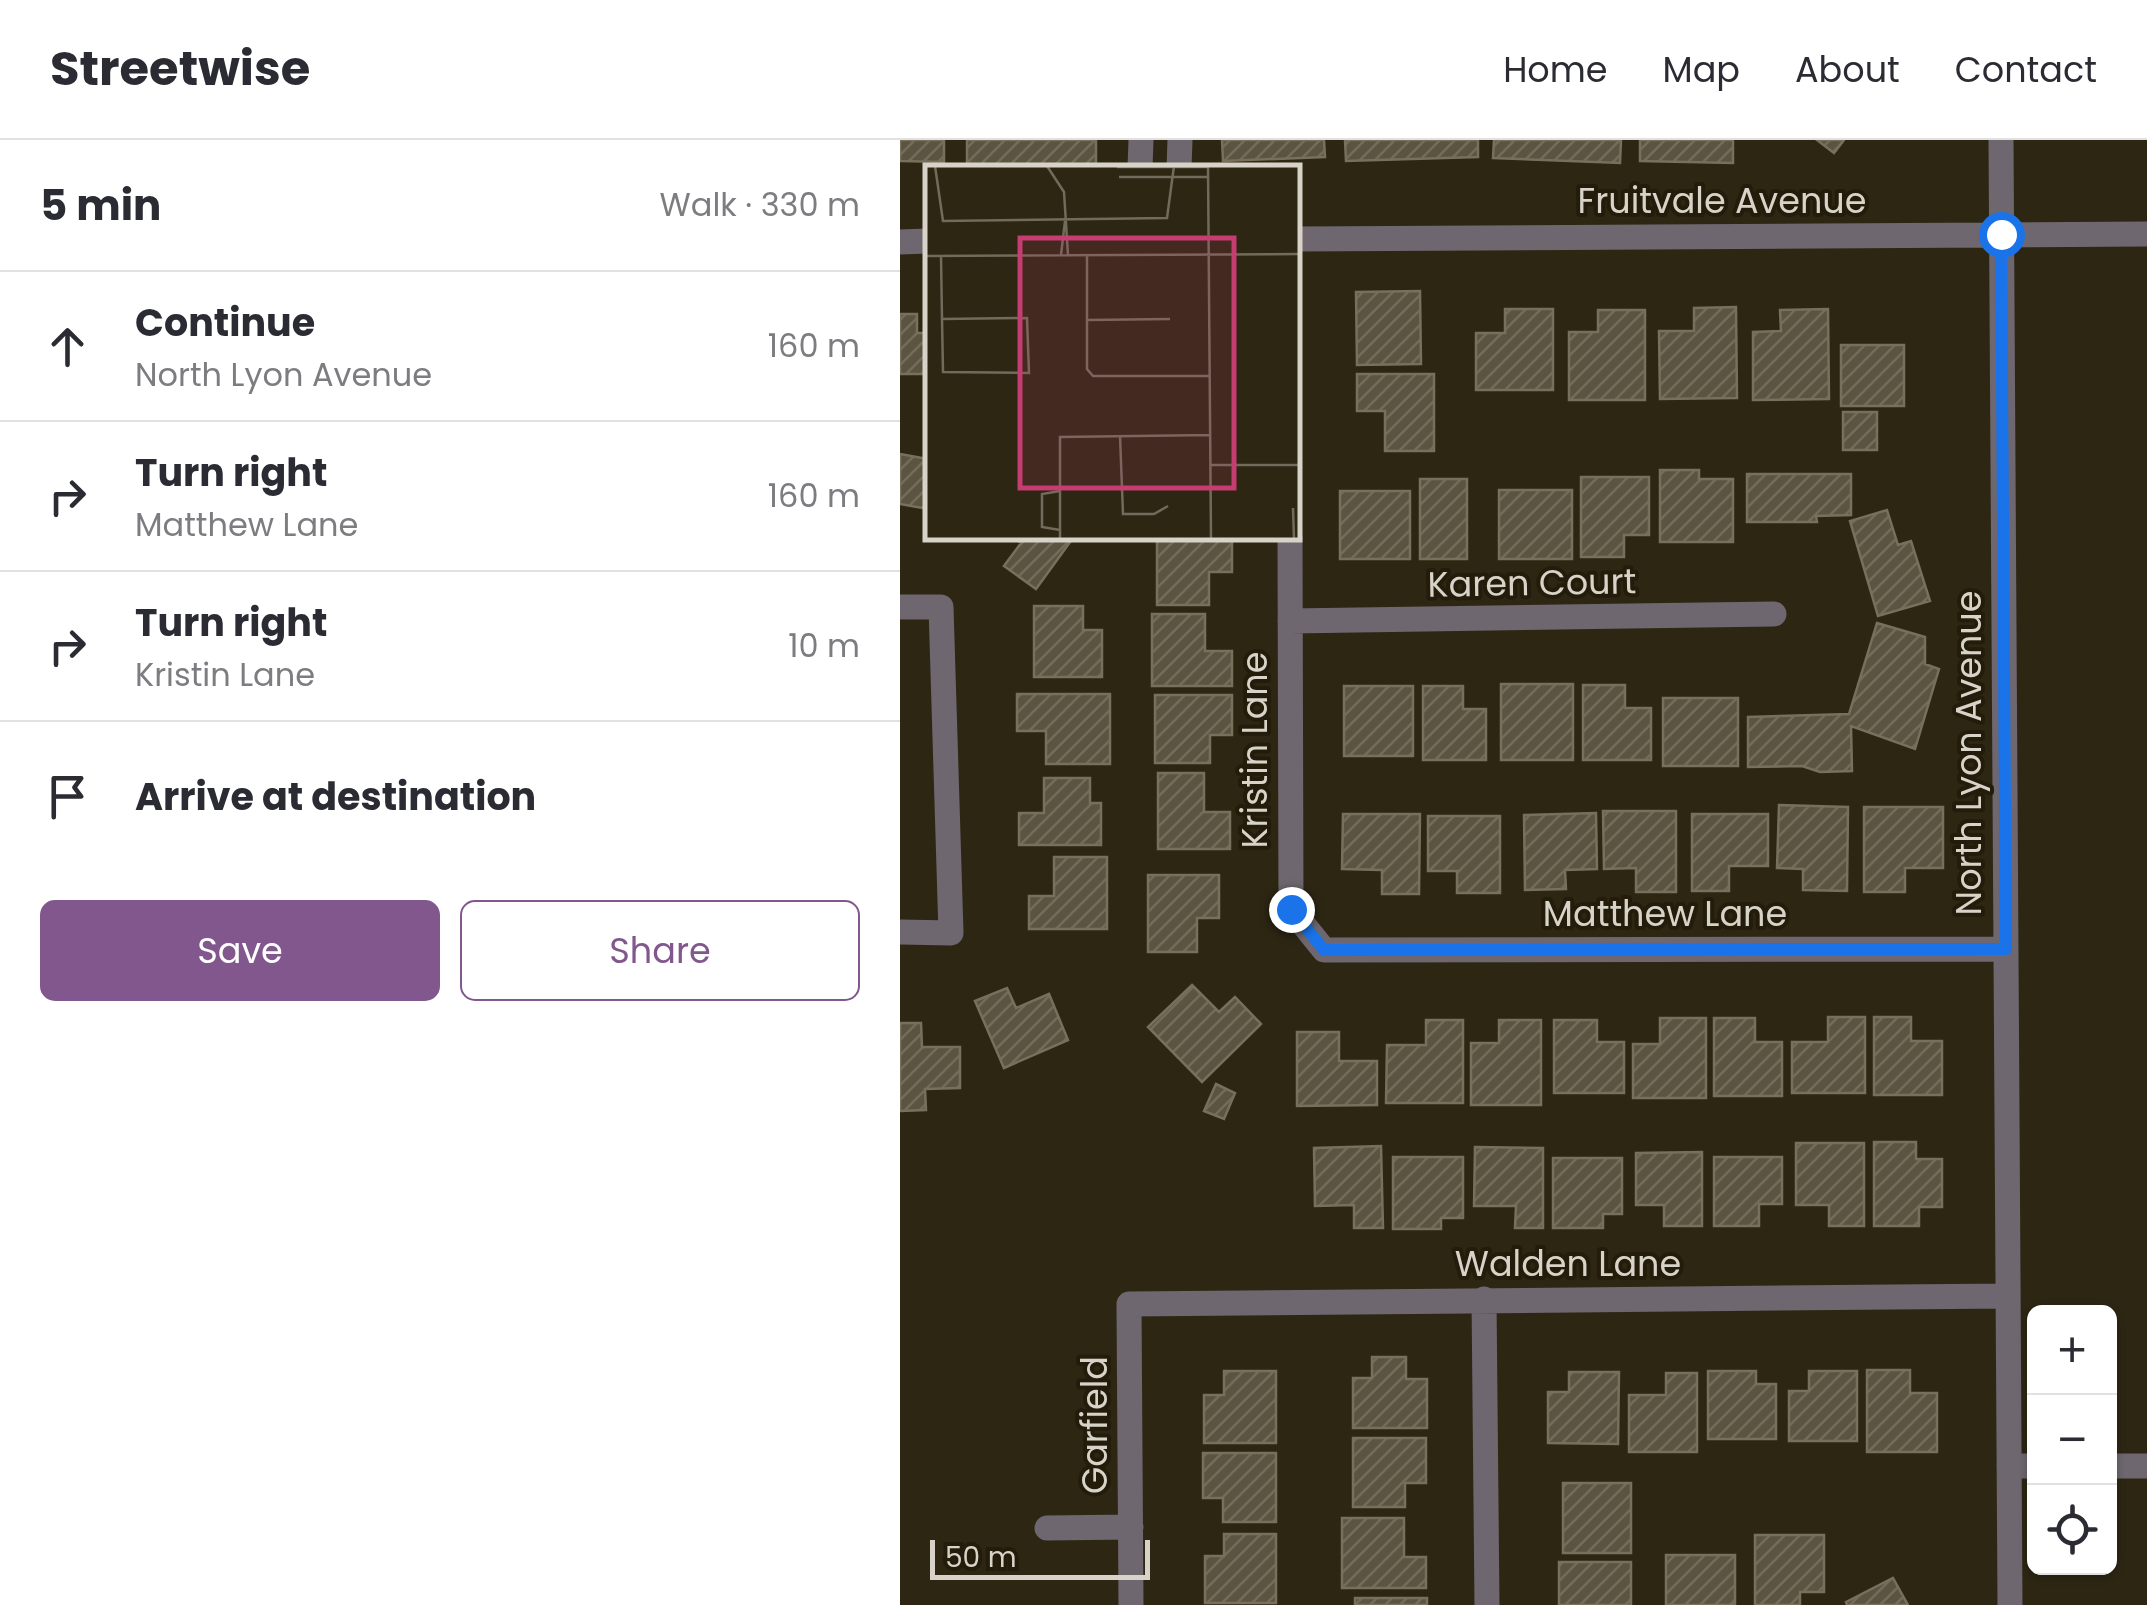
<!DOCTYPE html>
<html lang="en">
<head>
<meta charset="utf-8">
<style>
  body { margin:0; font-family:Poppins,sans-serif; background:#f7f7f7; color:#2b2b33 }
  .controls { position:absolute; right:30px; bottom:30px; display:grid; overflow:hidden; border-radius:15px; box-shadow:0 2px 8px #0004 }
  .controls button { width:90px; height:90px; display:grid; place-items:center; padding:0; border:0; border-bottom:2px solid #e1e1e2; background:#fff; color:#2b2b33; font:50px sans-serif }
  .scale { position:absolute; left:30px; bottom:25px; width:220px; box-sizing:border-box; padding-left:10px; border:5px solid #d7d3c8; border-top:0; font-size:28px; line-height:35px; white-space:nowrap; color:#d7d3c8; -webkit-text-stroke:8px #231c0a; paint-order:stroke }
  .stop { position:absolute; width:30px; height:30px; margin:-22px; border:8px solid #1a73e8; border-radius:50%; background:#fff }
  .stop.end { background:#1a73e8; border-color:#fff; box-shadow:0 2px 10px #0008 }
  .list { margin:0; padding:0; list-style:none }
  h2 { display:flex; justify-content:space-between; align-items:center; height:130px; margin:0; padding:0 40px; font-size:42px }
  h2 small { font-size:32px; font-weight:400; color:#7c7c81 }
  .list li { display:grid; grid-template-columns:65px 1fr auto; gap:30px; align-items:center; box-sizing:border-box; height:150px; padding:0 40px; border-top:2px solid #e1e1e2 }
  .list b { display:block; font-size:38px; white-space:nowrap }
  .list p { margin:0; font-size:32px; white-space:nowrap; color:#7c7c81 }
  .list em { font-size:32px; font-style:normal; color:#7c7c81 }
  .actions { display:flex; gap:20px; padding:30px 40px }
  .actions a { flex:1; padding:22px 0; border:2px solid #81578e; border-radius:15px; text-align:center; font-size:35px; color:#81578e }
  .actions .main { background:#81578e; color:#fff }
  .icon { flex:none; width:55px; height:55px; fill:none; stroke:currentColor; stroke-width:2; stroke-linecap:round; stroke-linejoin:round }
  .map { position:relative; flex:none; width:1247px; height:1465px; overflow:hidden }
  header { display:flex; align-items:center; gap:60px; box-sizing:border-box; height:140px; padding:0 50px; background:#fff; border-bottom:2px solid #e1e1e2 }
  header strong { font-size:48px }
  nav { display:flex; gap:55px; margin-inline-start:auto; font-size:35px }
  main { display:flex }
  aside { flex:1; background:#fff }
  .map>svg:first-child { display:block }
  .building { fill:url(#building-hatch); stroke:#78705b; stroke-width:2.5 }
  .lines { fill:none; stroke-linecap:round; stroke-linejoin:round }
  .minor { stroke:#6e676f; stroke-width:25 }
  .route { stroke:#1a73e8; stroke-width:12 }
  .labels { text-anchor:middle; stroke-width:8; stroke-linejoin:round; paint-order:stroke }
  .street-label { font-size:35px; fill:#d7d3c8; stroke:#231c0a }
  .inset-road { fill:none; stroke:#716b5b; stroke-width:2.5 }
  .view { fill:#c63d71; fill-opacity:0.15; stroke:#c63d71; stroke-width:5 }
  .inset-edge { fill:none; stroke:#d7d3c8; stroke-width:5 }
</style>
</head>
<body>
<header>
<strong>Streetwise</strong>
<nav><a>Home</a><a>Map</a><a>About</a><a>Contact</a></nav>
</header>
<main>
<aside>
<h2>5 min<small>Walk · 330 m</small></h2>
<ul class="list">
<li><svg class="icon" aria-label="ahead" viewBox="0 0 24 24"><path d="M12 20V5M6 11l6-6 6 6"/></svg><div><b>Continue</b><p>North Lyon Avenue</p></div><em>160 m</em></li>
<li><svg class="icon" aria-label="right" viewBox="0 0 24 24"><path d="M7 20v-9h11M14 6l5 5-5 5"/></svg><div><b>Turn right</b><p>Matthew Lane</p></div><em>160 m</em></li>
<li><svg class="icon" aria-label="right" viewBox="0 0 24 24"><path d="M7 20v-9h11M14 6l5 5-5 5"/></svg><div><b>Turn right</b><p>Kristin Lane</p></div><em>10 m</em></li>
<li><svg class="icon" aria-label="arrive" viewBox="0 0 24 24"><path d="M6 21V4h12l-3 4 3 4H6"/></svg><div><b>Arrive at destination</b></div></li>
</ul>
<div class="actions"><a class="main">Save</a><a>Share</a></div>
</aside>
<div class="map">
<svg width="1247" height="1465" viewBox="0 0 1247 1465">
  <defs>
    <pattern id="building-hatch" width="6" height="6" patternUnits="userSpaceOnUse" patternTransform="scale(2.5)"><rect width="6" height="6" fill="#5b5440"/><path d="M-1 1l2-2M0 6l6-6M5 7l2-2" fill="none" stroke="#726c5a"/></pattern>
  </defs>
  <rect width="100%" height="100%" fill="#2d2613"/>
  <path class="building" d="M0,0H44V22L0,21Z
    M67,0H196V28H67Z
    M322,0H424L425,17L323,21Z
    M445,0H578V17L446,21Z
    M594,0H721L720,23L593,18Z
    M740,0H833V23L740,21Z
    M917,0H944L934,13Z
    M520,151L521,224L457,225L456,152Z
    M836,167L837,258L760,259L759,191H794V168Z
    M605,169H653V250H576V193H605Z
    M928,169L929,259L853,260V192L881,191L880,170Z
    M698,170H745V260H669V192H698Z
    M0,174H17V193H28V234H0Z
    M941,205H1004V266H941Z
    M457,234H534V311H485V271H457Z
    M943,272H977V310H943Z
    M0,314L28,319V369L0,364Z
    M760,330H799V339H833V402H760Z
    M847,334H951V375L916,376L917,382H847Z
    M681,337H749V395H724V417H681Z
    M520,339H567V419H520Z
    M599,350H672V419H599Z
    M440,351H510V419H440Z
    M987,370L998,405L1011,401L1030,461L978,476L950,381Z
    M114,398H173L136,449L104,426L121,403Z
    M257,398H332V432H309V465H257Z
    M134,466H183V490H202V537H134Z
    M252,474H305V511H332V546H252Z
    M977,483L1025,497V524L1039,529L1015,609L951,586L952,631L920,632L902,626L848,627V577L949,574Z
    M601,544H673V620H601Z
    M683,545H725V568H751V620H683Z
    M444,546H513V616H444Z
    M523,546H563V569H586V620H523Z
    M117,554H210V624H146V591H117Z
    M255,555H332V595H310V623H255Z
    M763,558H838V626H763Z
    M258,633H304V672H330V709H258Z
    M144,638H190V663H201V705H119V673H144Z
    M879,665L948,667L947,751L903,750V729L877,728Z
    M964,667H1043V728H1005V752H964Z
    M703,671H776V752H736V728L704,729Z
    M696,673L697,729L665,730L666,749L625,750L624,675Z
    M443,674H520L519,754H482V730L442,729Z
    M792,674H868V726H829V751H792Z
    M528,676H600V753H557V731H528Z
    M154,717H207V789H129V756H154Z
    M248,735H319V778H297V812H248Z
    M292,845L319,872L335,857L361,884L302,942L248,887Z
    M107,848L116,868L149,854L168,900L104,928L75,861Z
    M928,877H965V953H892V902H928Z
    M974,877H1011V901H1042V955H974Z
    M760,878H806V958H733V904H760Z
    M814,878H855V902H882V956H814Z
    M526,880H563V963H486L487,905H526Z
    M599,880H641V965H571V903H599Z
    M654,880H697V902H724V953H654Z
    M0,883H21L22,907H60V948L25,949L26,970L0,971Z
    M397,892H439V921H477V965L397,966Z
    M316,944L335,953L324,979L304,971Z
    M974,1002H1016V1019H1042V1067H1019V1086H974Z
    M896,1003H964V1086H929V1065H896Z
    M481,1006L483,1088H454V1065L415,1066L414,1008Z
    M575,1007L643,1008V1088H615L616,1066H574Z
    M802,1012V1086H764V1065H736V1013Z
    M493,1017H563V1078H541V1089H493Z
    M814,1017H882V1064H859V1086H814Z
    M653,1018H722V1074H703V1088H653Z
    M472,1217H506V1239H527V1288H453V1238H472Z
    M967,1230H1010V1253H1037V1312H967Z
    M324,1231H376V1303H304V1255H324Z
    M808,1231H856V1244H876V1299H808Z
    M909,1231H957V1301H889V1251H909Z
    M669,1232H719L718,1304L648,1303V1252H669Z
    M766,1233H797V1312H729V1255H766Z
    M453,1298H526V1343H505V1367H453Z
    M303,1313H376V1382H323V1358H303Z
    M663,1343H731V1413H663Z
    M442,1378H504V1417H526V1448H442Z
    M324,1394H376V1463H305V1416H324Z
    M855,1395H924V1452H900V1465H855Z
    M766,1415H835V1465H766Z
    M659,1422H731V1465H659Z
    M993,1438L1008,1465H947L946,1462Z
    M455,1458H527V1465H455Z"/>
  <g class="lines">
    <path class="minor" d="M1101,0L1110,1465
      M240,28L241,0
      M279,28L280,0
      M398,99L1247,94
      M0,102L28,101
      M390,398L391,769L424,810L1106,809
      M0,467H41L51,793L0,792
      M390,481L874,474
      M584,1159L587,1465
      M1109,1326H1134
      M1210,1326H1247
      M147,1388L231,1387
      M231,1465L229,1164L1108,1156"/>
  </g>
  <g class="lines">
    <path class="route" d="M391,769L424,810L1106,809L1101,94"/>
  </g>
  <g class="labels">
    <g class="street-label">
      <text x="822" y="73">Fruitvale Avenue</text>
      <text transform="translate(632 443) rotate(-1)" y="12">Karen Court</text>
      <text transform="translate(355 610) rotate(-90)" y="12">Kristin Lane</text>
      <text transform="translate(1069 613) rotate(-90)" y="12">North Lyon Avenue</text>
      <text x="765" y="786">Matthew Lane</text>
      <text x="668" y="1136">Walden Lane</text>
      <text transform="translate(195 1285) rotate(-90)" y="12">Garfield</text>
    </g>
  </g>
  <g transform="translate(25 25)">
    <rect width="375" height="375" fill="#2d2613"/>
    <path class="inset-road" d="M10,1L18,56L242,53L249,1M122,1L139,27L143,90M283,1L286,374M192,2H283M194,12H283M136,90L140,56M162,90V204L168,211H284M0,91L375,89M16,91L17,154L18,207L104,208L102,153L17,154M162,155L245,154M195,271L198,349H229L243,341M285,300H375M135,326L117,329V362L135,365M368,343L369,374M135,374V272L285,270"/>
    <path class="view" d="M95,73H309V323H95Z"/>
    <rect width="375" height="375" class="inset-edge"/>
  </g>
</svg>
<div class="controls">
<button>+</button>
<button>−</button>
<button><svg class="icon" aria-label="locate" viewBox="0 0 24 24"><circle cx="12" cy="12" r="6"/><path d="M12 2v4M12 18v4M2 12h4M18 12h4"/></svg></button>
</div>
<div class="scale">50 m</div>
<div class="stop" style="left:1101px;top:94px"></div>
<div class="stop end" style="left:391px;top:769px"></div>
</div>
</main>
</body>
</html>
